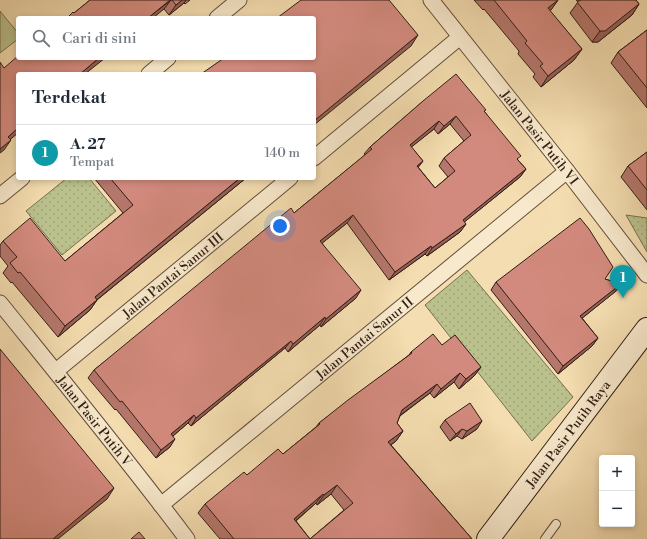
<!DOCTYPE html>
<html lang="id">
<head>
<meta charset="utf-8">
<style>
  body { margin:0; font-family:"Libre Bodoni",serif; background:#f2f2f3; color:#1f2937 }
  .controls { position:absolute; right:12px; bottom:12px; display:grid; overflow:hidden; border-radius:4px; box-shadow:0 2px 6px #0003 }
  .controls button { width:36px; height:36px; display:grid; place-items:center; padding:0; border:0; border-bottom:1px solid #e0e1e3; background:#fff; color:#1f2937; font:20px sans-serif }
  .you { position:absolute; left:280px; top:226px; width:14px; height:14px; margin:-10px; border:3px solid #fff; border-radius:50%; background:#1a73e8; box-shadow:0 0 0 6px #1a73e833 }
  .badge { display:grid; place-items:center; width:26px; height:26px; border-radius:50%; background:#7c3aed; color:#fff; font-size:13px; font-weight:700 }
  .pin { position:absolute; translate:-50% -33px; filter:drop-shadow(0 1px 2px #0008) }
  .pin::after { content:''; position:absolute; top:21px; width:14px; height:12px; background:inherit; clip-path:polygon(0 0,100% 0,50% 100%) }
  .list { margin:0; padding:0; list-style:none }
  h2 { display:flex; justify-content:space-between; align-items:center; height:52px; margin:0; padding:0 16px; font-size:17px }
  h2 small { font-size:13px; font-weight:400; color:#747a83 }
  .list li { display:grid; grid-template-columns:26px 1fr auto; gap:12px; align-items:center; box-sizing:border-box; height:56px; padding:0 16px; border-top:1px solid #e0e1e3 }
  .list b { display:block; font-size:15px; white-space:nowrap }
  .list p { margin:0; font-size:13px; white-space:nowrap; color:#747a83 }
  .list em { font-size:13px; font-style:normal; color:#747a83 }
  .icon { flex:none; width:22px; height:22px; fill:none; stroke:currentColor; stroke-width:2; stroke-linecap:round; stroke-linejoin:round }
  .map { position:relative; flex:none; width:647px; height:539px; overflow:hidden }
  .search { position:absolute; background:#fff; box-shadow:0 2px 6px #0003; left:16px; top:16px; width:300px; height:44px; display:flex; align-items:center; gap:10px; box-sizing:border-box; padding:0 14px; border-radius:4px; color:#747a83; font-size:15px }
  .panel { position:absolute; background:#fff; box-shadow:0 2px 6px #0003; left:16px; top:72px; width:300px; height:108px; border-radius:4px }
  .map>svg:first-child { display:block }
  .grass { fill:url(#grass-dots); stroke:#766f50 }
  .park { fill:#bac18c; stroke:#766f50 }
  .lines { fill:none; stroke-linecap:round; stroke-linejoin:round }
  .lane-casing { stroke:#624d3c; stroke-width:10 }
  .street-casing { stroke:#624d3c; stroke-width:17 }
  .secondary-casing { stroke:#311d15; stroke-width:24 }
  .lane { stroke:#f8e9cc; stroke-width:8 }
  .street { stroke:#f8e9cc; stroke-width:15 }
  .secondary { stroke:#f8e9cc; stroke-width:22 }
  .wall { fill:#b5776c; stroke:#311d15; fill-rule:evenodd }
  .shaded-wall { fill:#946158; stroke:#311d15 }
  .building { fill:#d38a7e; stroke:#311d15; fill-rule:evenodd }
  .labels { text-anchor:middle; stroke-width:3; stroke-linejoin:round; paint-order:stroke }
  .street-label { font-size:13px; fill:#311d15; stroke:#f8e9cc }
</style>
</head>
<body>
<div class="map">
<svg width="647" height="539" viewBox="0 0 647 539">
  <defs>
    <pattern id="grass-dots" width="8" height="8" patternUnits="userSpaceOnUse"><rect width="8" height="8" fill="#bac18c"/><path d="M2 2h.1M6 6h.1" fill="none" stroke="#a0a578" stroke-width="1.8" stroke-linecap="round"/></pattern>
  </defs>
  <rect width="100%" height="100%" fill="#f4ddb0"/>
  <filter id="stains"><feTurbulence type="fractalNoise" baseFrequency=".005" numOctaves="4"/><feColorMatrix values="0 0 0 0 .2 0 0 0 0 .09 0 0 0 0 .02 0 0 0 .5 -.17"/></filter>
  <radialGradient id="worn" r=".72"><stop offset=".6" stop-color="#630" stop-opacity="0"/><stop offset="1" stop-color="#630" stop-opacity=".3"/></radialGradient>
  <path class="grass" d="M67,178H89L116,211L62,255L26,211Z
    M626,215L647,218V252Z
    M467,270L573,397L532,441L425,305Z"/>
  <path class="park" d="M0,11L18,33V39L0,53Z"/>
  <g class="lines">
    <g class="lane-casing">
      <path id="lane" d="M545,539L556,524"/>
    </g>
    <g class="street-casing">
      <g id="street">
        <path id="s1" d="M431,0L567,171L647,275"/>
        <path d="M217,18L239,0"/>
        <path d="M149,74L168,58"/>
        <path d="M314,158L460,37"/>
        <path d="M0,196L22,178"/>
        <path id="s2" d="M0,303C63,381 127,459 187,539"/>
        <path id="s3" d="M56,371L290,178"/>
        <path id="s4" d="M161,505L567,171"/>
      </g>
    </g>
    <g class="secondary-casing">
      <g id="secondary">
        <path id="s5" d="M488,539L647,329"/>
      </g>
    </g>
    <use href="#lane" class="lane"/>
    <use href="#street" class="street"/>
    <use href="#secondary" class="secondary"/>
  </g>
  <path class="wall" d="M90,0H190L185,4L184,3L169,15L164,9L74,13Z
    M474,0H558L550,11L582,49L574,60L541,87L533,77L535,74L518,54L519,51L484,9L483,10Z
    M576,0H636L639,4L632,15L598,42H592L570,13L578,2Z
    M647,30V108L611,63L618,52Z
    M423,101L485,112L518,160L526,169L520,177L464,222L466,224L460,232L427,256L425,254L389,280L347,223L322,243L356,298L321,327L320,325L288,352L285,348L191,426L188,423L173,436L170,447L156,458L116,409L115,410L88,378L94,370L294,213L365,155L364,154L370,147L421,103ZM450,124L464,141L444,158L439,166L448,177L435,188L418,167L423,161L411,147L434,129L438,134Z
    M647,152V210L621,177L628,166Z
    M94,178H246L97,300L90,310L58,337L12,282L11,283L3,273L8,266L0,256V245L3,241L65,261L123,213Z
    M605,279L621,284L616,291L582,318L598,338L592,346L558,374L491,290L496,282Z
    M442,345L481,367L474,376L459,389L454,382L434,398L430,393L400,416L397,423L403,431L396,441L391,445L472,539H220L198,513L205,504L247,475L283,454L316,427L319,423L409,355L411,352ZM331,494L344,510L310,539L296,521L316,503L317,505Z
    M445,420L477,429L462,439L457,436L450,441L440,427Z"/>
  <path class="shaded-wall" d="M171,0L164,9L153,18H148Z
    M182,0H186L184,3L169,15L176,5Z
    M558,0L551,10L540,19L548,8Z
    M639,4L632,15L598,42H592L600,31Z
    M418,35L411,46L314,125V121Z
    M582,49L574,60L541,87L548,76Z
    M99,58H105L85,74H80Z
    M456,116L450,124L438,134L444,126Z
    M439,121L434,129L404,153L410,145Z
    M18,128V133L1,147L8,137Z
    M11,140L4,150L0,153V149Z
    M423,161L417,169V166Z
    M526,169L520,177L457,228L463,220Z
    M240,178H246L88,307L95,297Z
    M353,215L347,223L315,249L320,241Z
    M466,224L460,232L427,256L432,248Z
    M431,246L425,254L389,280L395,272Z
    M621,284L616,291L575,324L580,316Z
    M361,290L356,298L321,327L326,319Z
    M97,300L90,310L58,337L65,326Z
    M325,317L320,325L288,352L293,344Z
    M598,338L592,346L558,374L563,366Z
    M291,341L285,348L191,426L196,418Z
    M481,367L474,376L459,389L466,379Z
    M460,373L454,382L434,398L441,389Z
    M437,384L430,393L395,419L402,410Z
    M194,415L188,423L166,442L171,434Z
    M482,421L477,429L462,439L467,431Z
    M462,429L457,436L450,441L456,434Z
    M403,431L396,441L382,451L388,442Z
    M175,439L170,447L156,458L161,450Z
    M337,485L331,494L317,505L324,495Z
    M114,488L107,499L58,539H52Z
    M323,494L316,503L287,528L294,519Z"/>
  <path class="building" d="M90,0H170L148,18H67L73,12L74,13Z
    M172,0H182L176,5Z
    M301,0H389L418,35L314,121V74H201L224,58H314V18H277Z
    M494,0H558L548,8L582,49L548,76L540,66L543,64L525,43L527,41Z
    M581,0H636L639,4L605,31H600L577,2Z
    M647,30V88L618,52Z
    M18,56V58H99L80,74H18V128L8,137L11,140L0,149V62L4,68Z
    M456,74L486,110L484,111L521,156L517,159L526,169L463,220L466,224L432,248L431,246L395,272L353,215L320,241L361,290L326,319L325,317L293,344L291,341L196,418L194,415L171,434L175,439L161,450L122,401L120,402L94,370L291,208L294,213L372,149L370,147L423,101ZM456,116L471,135L444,158L455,171L435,188L417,166L423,161L410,145L439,121L444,126Z
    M647,152V190L628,166Z
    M110,178H240L95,297L97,300L65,326L20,272L18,273L10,263L17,257L3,241L30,218L65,261L133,205Z
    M580,218L589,229L613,267L605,279L621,284L580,316L598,338L563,366L496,282Z
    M433,334L442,345L455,335L481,367L466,379L460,373L441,389L437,384L402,410L397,423L403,431L388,442L472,539H234L205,504L244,472L247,475L278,449L283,454L320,424L319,423L348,400L412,353L411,352ZM337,485L353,503L310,539L294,519L323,494L324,495Z
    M0,349L114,488L53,539H0Z
    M470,403L482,421L467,431L462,429L456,434L445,420Z
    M139,532L145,539H131Z"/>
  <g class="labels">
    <g class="street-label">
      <text dy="5" stroke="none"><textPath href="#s1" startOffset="175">Jalan Pasir Putih VI</textPath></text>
      <text dy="5" stroke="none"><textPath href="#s3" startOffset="151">Jalan Pantai Sanur III</textPath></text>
      <text dy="5" stroke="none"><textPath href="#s4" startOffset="263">Jalan Pantai Sanur II</textPath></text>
      <text dy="5" stroke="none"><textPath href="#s2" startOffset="151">Jalan Pasir Putih V</textPath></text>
      <text dy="5" stroke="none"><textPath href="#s5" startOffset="132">Jalan Pasir Putih Raya</textPath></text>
    </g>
  </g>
  <rect width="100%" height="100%" filter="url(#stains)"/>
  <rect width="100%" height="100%" fill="url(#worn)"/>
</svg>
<div class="controls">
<button>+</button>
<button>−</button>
</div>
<div class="you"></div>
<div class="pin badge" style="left:623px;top:298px;background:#0f9aa8">1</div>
<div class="search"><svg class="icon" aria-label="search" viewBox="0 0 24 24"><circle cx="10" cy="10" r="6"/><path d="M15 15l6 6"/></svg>Cari di sini</div>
<section class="panel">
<h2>Terdekat<small></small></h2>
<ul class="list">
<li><span class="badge" style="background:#0f9aa8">1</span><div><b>A. 27</b><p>Tempat</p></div><em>140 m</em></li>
</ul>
</section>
</div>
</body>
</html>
